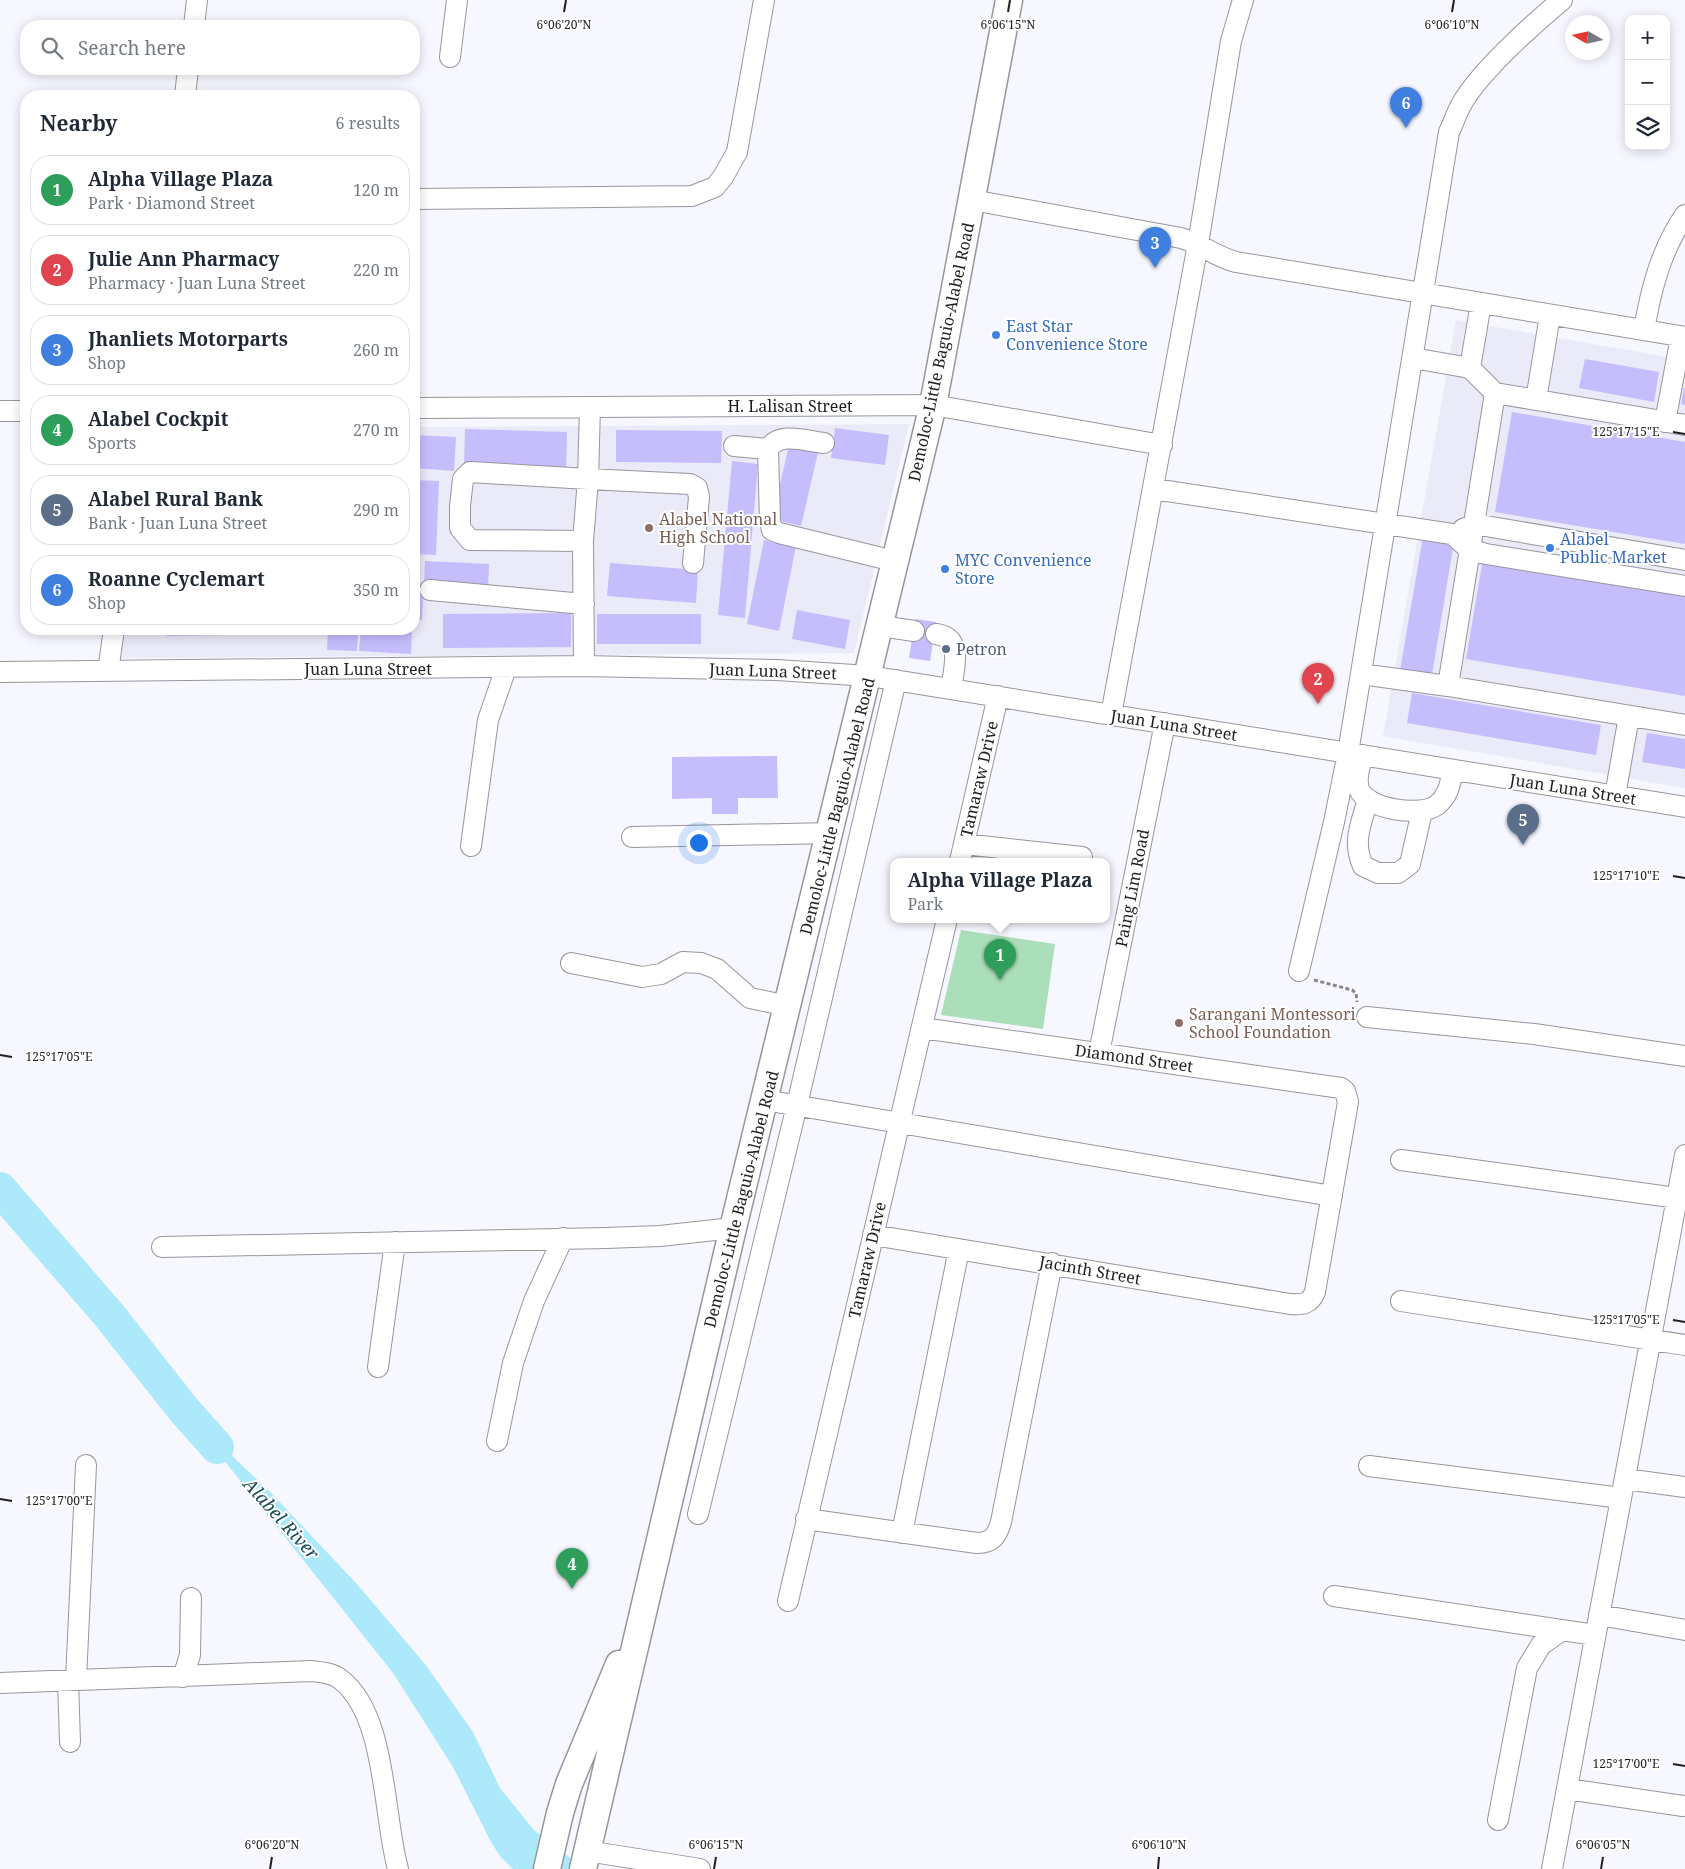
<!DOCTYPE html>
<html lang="en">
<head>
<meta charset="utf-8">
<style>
  body { margin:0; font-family:"Noto Serif",serif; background:#f2f2f3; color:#1f2937 }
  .controls { position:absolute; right:15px; top:15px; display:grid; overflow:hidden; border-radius:10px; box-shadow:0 2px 12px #0003 }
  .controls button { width:45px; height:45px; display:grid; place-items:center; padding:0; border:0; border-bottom:1px solid #e0e1e3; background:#fff; color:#1f2937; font:25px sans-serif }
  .compass { position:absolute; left:1565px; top:15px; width:45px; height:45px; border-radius:50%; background:#fff; box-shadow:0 2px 12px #0003; rotate:279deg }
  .you { position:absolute; left:698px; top:842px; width:18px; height:18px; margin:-12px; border:4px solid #fff; border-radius:50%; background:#1a73e8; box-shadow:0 0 0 8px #1a73e833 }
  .badge { display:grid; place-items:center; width:32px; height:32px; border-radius:50%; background:#d93025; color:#fff; font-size:16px; font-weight:700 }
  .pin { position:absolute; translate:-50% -41px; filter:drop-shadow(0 1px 2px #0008) }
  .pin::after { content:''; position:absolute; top:26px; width:18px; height:15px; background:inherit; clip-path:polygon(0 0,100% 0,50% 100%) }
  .popup { position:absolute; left:890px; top:858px; width:220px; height:65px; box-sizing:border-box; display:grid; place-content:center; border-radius:10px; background:#fff; filter:drop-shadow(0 1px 4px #0005); font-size:16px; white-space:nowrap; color:#747a83 }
  .popup b { font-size:19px; color:#1f2937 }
  .popup::after { content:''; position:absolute; left:50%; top:100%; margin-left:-10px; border:10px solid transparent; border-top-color:#fff }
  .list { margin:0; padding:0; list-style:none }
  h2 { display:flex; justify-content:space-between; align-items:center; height:65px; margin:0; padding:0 20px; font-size:21px }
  h2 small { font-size:16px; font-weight:400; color:#747a83 }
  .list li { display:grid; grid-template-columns:32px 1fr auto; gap:15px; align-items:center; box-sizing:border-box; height:70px; margin:0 10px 10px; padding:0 10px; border:1px solid #e0e1e3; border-radius:20px }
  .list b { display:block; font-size:19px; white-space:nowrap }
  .list p { margin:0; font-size:16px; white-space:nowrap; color:#747a83 }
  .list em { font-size:16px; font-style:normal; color:#747a83 }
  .icon { flex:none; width:28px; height:28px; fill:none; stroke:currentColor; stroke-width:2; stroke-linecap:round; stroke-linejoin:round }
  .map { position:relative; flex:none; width:1685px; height:1869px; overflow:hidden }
  .search { position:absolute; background:#fff; box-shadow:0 2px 12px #0003; left:20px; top:20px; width:400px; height:55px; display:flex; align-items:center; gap:12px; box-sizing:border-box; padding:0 18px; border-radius:20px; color:#747a83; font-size:19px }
  .panel { position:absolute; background:#fff; box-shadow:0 2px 12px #0003; left:20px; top:90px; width:400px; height:545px; border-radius:20px }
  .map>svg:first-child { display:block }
  .built { fill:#eaeaf9 }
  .green { fill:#aadfba }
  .water { fill:#ace9fb }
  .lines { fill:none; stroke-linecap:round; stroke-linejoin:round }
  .river { stroke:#ace9fb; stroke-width:34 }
  .building { fill:#c6bdfd }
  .minor-casing { stroke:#96969d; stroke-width:22 }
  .major-casing { stroke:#96969d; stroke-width:29 }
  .path { stroke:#87878c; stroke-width:3; stroke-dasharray:4 2.5; stroke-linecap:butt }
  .minor { stroke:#fff; stroke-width:20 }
  .major { stroke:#fff; stroke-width:26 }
  .ticks { fill:none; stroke:#1f1f22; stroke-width:2 }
  .shop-dot { fill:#3f7fe0; stroke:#fff; stroke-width:2 }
  .education-dot { fill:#8d6e63; stroke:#fff; stroke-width:2 }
  .service-dot { fill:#5c6f8a; stroke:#fff; stroke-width:2 }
  .labels { text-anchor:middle; stroke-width:4; stroke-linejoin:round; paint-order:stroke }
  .shop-label { font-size:16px; fill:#366cbe; stroke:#fff; text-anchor:start }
  .street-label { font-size:16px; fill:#1f1f22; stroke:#fff }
  .education-label { font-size:16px; fill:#785e54; stroke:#fff; text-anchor:start }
  .service-label { font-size:16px; fill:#4e5e75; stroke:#fff; text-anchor:start }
  .water-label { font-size:18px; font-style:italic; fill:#184a57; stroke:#fff }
  .ticks-label { font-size:12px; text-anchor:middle; fill:#1f1f22; stroke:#fff; stroke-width:4; stroke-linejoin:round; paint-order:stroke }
</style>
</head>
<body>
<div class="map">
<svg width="1685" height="1869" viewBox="0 0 1685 1869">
  <rect width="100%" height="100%" fill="#f7f7ff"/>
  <path class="built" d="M1456,320L1685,360V788L1383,736Z
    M909,424L854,653L121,658L124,629H414V427Z"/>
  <path class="green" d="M961,930L1055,944L1043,1029L941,1015Z"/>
  <path class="water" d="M184,1410L272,1494L356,1583L425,1664L473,1732L500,1788L534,1830L585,1869H513L500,1856L491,1842L453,1767L393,1673Z"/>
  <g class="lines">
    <path class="river" d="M0,1189L109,1315L184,1410L217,1447"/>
  </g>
  <path class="building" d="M1585,359L1659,372L1654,402L1579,388Z
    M1684,388H1685V405L1681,404Z
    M1512,412L1685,442V544L1495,512Z
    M835,428L889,435L885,465L831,458Z
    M465,429L567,432L566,472L464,469Z
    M616,430L722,431L721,463L616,462Z
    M414,435L456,437L454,471L414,468Z
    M790,441L819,448L801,526L772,519Z
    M732,461L758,464L745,618L718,615Z
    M414,480L439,481L436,555L414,554Z
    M1423,537L1454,542L1432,675L1400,670Z
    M764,540L796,546L779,631L747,624Z
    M1483,559L1685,592V696L1466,659Z
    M425,561L489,564L488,589L424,586Z
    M610,563L698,570L696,603L607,596Z
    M414,595L423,596L422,620L414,619Z
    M797,610L850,620L845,649L792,639Z
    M571,613V647L443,648V614Z
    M597,614H701V644H597Z
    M915,619L936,622L930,661L909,658Z
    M167,629H222V635L167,636Z
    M262,629H315V635L262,634Z
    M328,629H358L357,651L327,650Z
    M361,629H412L411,654L359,651Z
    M1412,693L1601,725L1596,755L1407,723Z
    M1647,733L1685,739V769L1642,762Z
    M777,756L778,798H738V814H712V798L672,799V757Z"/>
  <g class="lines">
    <g class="minor-casing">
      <path id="minor" d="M194,26L197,0
        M450,57L457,0
        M185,96L188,69
        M414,199L692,196L715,187L723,177L737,152L764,0
        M972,200L1181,238C1201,244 1216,257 1236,262L1685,337
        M1644,330C1651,289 1661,250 1685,215
        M1413,358L1470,368L1495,393L1685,425
        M1470,368L1481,303
        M1536,400L1550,315
        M590,407L588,479L690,484L697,488L699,497L693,563
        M414,408L933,405L1162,445
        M0,411H26
        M1665,422L1681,337
        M824,443C806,441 779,431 768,449L770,521L772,530L779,533L894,561
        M734,446L768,449
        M1154,489L1452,534L1470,550L1486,554L1685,586
        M1463,529L1474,524L1685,560
        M583,541L470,540L460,528V506L463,479L470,472L588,479L583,541L584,666
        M430,590L584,604
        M881,626L914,631
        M936,634C964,638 954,668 951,689
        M108,671L114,629
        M0,672L584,666L777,670L869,676L1685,807
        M1361,674L1448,686L1685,725
        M1448,686L1495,393
        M1111,715L1198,244L1231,41L1243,0
        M1363,755C1360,766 1355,778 1359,789C1367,810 1422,817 1437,805C1449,795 1450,784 1453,770
        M1615,796L1629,716
        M1368,799C1361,825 1352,841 1363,866L1378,873H1398L1410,864L1422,811
        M632,837L831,833
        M964,844L1082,857
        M471,846L488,720L506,668
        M960,861L998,696
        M571,963L642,977L661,974L683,962L701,963L717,969L750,998L788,1006
        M1299,971L1334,822L1348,753L1449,132C1453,124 1456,115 1460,107C1476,75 1533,24 1562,0
        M1367,1017L1534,1034L1685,1056
        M1099,1053L1165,723
        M764,1100L1332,1196
        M1401,1160L1685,1199
        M873,1235L1290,1304C1303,1305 1310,1304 1315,1292L1348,1102L1345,1091L1341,1088L922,1028
        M162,1247L606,1238L660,1236L733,1228
        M1401,1301L1685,1345
        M378,1367L395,1242
        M497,1441L513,1363L534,1301L563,1238
        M1369,1466L1621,1498
        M1625,1479L1685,1487
        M698,1514L797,1105L896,680
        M806,1519L977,1543C992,1543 997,1536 1001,1522L1052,1263
        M902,1533L959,1249
        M1334,1596L1595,1635
        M788,1601L947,919
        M1599,1615L1685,1630
        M183,1677L190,1655L191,1598
        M76,1680L86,1465
        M68,1681L70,1742
        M0,1683L311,1671C321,1672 333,1673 340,1679C387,1714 383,1816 398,1869
        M1567,1789L1683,1806
        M1498,1820L1527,1668L1541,1645L1562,1630
        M587,1851L700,1869
        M1552,1869L1685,1155"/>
    </g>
    <g class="major-casing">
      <path id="major" d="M547,1869L560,1813L569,1784L619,1664
        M583,1869L733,1228L933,405L1009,0"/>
    </g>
    <path class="path" d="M1314,980L1352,990L1356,993L1357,1002"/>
    <use href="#minor" class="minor"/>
    <use href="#major" class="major"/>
  </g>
  <path class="ticks" d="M564,12L566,0M1008,12L1010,0M1452,12L1454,0M1673,432L1685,434M1673,876L1685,878M0,1055L12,1057M1673,1320L1685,1322M0,1499L12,1501M1673,1764L1685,1766M270,1869L272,1857M714,1869L716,1857M1158,1869L1159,1857M1601,1869L1603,1857"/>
  <g class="shop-dot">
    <circle cx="996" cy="335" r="5"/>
    <circle cx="1550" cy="548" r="5"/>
    <circle cx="945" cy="569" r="5"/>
  </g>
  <g class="education-dot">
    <circle cx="649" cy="528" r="5"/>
    <circle cx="1179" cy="1023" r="5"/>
  </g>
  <circle class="service-dot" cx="946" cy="649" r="5"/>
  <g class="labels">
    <g class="shop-label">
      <text x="1006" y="332">East Star<tspan x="1006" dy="18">Convenience Store</tspan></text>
      <text x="1560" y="545">Alabel<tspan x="1560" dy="18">Public Market</tspan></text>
      <text x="955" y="566">MYC Convenience<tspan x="955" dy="18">Store</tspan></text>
    </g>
    <g class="street-label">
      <text transform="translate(941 352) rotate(-78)" y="6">Demoloc-Little Baguio-Alabel Road</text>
      <text x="790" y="412">H. Lalisan Street</text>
      <text x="368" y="675">Juan Luna Street</text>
      <text transform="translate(773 671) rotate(2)" y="6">Juan Luna Street</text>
      <text transform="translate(1174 725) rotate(9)" y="6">Juan Luna Street</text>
      <text transform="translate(979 779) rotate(-77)" y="6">Tamaraw Drive</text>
      <text transform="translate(1573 789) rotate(9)" y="6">Juan Luna Street</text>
      <text transform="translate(837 806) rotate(-76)" y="6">Demoloc-Little Baguio-Alabel Road</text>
      <text transform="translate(1132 888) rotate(-79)" y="6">Paing Lim Road</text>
      <text transform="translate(1134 1058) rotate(8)" y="6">Diamond Street</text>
      <text transform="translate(741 1199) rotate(-76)" y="6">Demoloc-Little Baguio-Alabel Road</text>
      <text transform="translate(867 1260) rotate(-77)" y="6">Tamaraw Drive</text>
      <text transform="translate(1090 1270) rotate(10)" y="6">Jacinth Street</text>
    </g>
    <g class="education-label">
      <text x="659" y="525">Alabel National<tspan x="659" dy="18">High School</tspan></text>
      <text x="1189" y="1020">Sarangani Montessori<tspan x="1189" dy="18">School Foundation</tspan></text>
    </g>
    <g class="service-label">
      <text x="956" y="655">Petron</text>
    </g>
    <g class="water-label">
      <text transform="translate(281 1519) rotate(48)" y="6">Alabel River</text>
    </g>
  </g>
  <g class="ticks-label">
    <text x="564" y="29">6°06'20"N</text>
    <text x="1008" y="29">6°06'15"N</text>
    <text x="1452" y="29">6°06'10"N</text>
    <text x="1626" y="436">125°17'15"E</text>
    <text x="1626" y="880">125°17'10"E</text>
    <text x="59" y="1061">125°17'05"E</text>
    <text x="1626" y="1324">125°17'05"E</text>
    <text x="59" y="1505">125°17'00"E</text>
    <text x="1626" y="1768">125°17'00"E</text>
    <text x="272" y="1849">6°06'20"N</text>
    <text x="716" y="1849">6°06'15"N</text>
    <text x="1159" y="1849">6°06'10"N</text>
    <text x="1603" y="1849">6°06'05"N</text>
  </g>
</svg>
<div class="controls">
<button>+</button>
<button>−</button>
<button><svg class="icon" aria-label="layers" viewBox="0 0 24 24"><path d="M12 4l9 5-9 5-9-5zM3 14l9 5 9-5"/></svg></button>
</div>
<svg class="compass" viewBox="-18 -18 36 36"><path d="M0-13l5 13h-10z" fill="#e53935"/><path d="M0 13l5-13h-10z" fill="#747a83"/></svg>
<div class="you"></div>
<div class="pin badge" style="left:1000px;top:980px;background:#2e9e5b">1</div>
<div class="popup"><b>Alpha Village Plaza</b>Park</div>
<div class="pin badge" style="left:1318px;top:704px;background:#e0444e">2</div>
<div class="pin badge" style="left:1155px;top:268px;background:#3f7fe0">3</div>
<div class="pin badge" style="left:572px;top:1589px;background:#2e9e5b">4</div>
<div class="pin badge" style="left:1523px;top:845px;background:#5c6f8a">5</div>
<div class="pin badge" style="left:1406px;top:128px;background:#3f7fe0">6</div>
<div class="search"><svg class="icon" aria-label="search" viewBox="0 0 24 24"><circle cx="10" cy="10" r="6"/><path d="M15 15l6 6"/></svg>Search here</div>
<section class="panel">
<h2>Nearby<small>6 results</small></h2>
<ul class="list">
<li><span class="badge" style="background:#2e9e5b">1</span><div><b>Alpha Village Plaza</b><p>Park · Diamond Street</p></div><em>120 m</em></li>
<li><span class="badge" style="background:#e0444e">2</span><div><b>Julie Ann Pharmacy</b><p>Pharmacy · Juan Luna Street</p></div><em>220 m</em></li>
<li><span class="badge" style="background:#3f7fe0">3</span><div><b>Jhanliets Motorparts</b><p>Shop</p></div><em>260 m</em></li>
<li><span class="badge" style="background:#2e9e5b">4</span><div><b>Alabel Cockpit</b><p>Sports</p></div><em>270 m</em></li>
<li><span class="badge" style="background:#5c6f8a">5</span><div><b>Alabel Rural Bank</b><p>Bank · Juan Luna Street</p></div><em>290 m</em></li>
<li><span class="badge" style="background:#3f7fe0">6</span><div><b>Roanne Cyclemart</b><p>Shop</p></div><em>350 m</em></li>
</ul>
</section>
</div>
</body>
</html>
